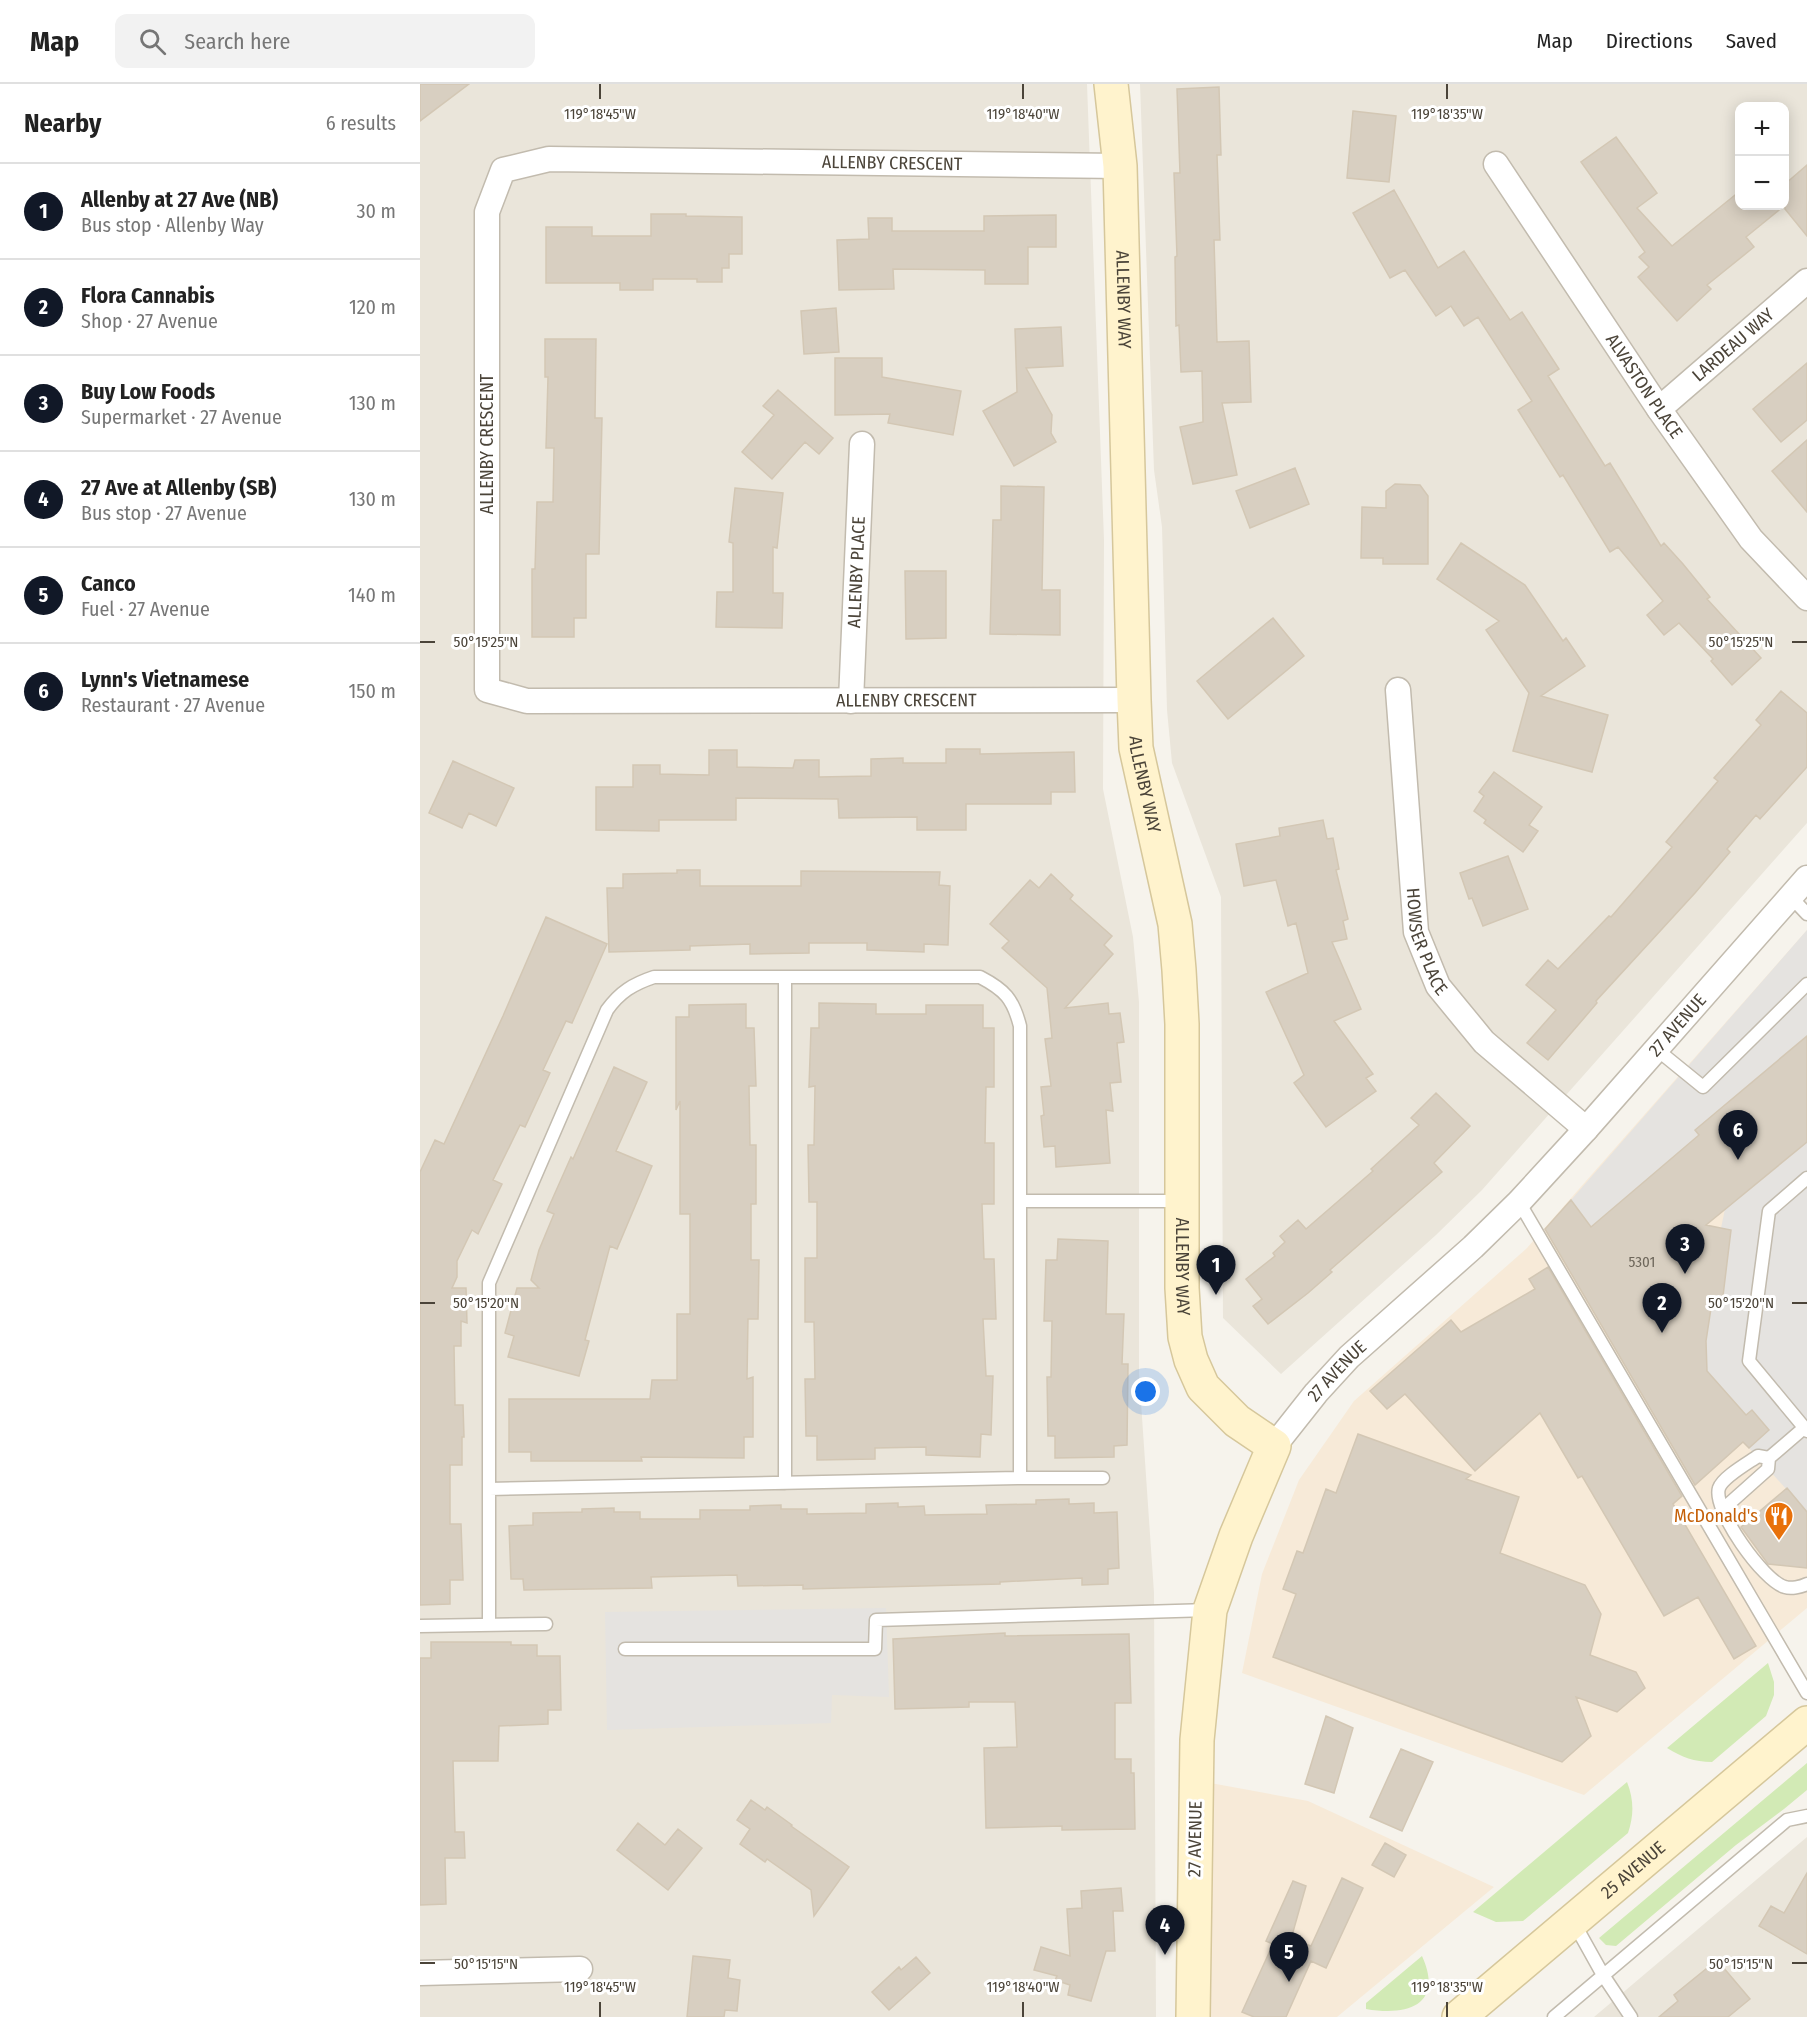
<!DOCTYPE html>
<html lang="en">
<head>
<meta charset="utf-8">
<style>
  body { margin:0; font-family:"Fira Sans Condensed",sans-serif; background:#f2f2f2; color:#222 }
  .controls { position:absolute; right:18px; top:18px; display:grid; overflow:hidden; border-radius:12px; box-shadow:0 3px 15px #0003 }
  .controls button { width:54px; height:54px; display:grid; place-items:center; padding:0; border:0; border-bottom:2px solid #e0e0e0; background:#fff; color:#222; font:30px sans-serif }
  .you { position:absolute; left:726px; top:1308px; width:21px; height:21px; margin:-15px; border:4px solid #fff; border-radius:50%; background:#1a73e8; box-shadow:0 0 0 9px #1a73e833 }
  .badge { display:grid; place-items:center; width:39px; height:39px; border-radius:50%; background:#111827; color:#fff; font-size:20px; font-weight:700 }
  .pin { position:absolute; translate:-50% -50px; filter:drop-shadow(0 2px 3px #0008) }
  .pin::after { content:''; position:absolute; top:32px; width:21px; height:18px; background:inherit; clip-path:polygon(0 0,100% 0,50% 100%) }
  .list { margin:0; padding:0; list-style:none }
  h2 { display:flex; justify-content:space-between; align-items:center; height:78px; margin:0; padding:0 24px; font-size:26px }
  h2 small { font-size:20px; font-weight:400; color:#767676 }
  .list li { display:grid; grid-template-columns:39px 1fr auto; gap:18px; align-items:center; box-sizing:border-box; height:96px; padding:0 24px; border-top:2px solid #e0e0e0 }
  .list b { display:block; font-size:22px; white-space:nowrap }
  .list p { margin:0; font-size:20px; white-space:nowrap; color:#767676 }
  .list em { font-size:20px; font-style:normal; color:#767676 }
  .icon { flex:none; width:33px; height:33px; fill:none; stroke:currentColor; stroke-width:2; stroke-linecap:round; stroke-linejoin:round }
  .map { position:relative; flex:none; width:1387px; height:1933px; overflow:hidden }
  header { display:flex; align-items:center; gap:36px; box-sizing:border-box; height:84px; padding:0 30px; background:#fff; border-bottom:2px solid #e0e0e0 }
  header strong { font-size:28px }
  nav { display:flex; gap:33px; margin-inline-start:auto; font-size:21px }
  .search { width:420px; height:54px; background:#f2f2f2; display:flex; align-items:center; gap:15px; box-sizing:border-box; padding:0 21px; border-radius:12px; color:#767676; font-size:22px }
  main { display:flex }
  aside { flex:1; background:#fff }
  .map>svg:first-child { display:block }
  .residential { fill:#eae5da; fill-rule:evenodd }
  .commercial { fill:#f7ead8 }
  .green { fill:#d2eab5 }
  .parking { fill:#e5e3e0 }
  .building { fill:#d8cfc1; stroke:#d3c7b4; stroke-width:1.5 }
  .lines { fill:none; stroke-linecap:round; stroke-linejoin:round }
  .lane-casing { stroke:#c2bbae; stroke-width:15 }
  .street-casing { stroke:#c2bbae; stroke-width:27 }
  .secondary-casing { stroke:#d6c79b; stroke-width:36 }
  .lane { stroke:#fff; stroke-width:12 }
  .street { stroke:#fff; stroke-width:24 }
  .secondary { stroke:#fff3cd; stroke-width:33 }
  .ticks { fill:none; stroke:#4b4439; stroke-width:2 }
  .labels { text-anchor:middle; stroke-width:6; stroke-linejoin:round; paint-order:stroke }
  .number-label { font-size:15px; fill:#6e675b }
  .street-label { font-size:18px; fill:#4b4439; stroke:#fff }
  .food-label { font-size:18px; fill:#c56008; stroke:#fff; text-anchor:end }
  .ticks-label { font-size:15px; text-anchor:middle; fill:#4b4439; stroke:#fff; stroke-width:6; stroke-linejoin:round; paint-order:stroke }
</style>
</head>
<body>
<header>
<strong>Map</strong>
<div class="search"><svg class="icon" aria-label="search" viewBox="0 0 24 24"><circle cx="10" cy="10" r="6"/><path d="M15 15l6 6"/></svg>Search here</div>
<nav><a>Map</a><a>Directions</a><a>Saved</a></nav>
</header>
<main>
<aside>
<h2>Nearby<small>6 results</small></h2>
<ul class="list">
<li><span class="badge">1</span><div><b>Allenby at 27 Ave (NB)</b><p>Bus stop · Allenby Way</p></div><em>30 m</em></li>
<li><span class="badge">2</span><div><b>Flora Cannabis</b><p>Shop · 27 Avenue</p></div><em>120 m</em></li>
<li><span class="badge">3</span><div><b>Buy Low Foods</b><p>Supermarket · 27 Avenue</p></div><em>130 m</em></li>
<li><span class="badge">4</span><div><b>27 Ave at Allenby (SB)</b><p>Bus stop · 27 Avenue</p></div><em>130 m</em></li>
<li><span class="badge">5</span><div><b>Canco</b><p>Fuel · 27 Avenue</p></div><em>140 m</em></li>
<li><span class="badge">6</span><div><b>Lynn's Vietnamese</b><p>Restaurant · 27 Avenue</p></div><em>150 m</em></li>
</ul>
</aside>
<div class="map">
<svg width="1387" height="1933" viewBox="0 0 1387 1933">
  <rect width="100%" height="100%" fill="#f6f3ec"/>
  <path class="residential" d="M0,0H667L684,456L683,705L713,853L719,918V1289L734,1509L736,1933H0Z
    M720,0H1387V739L1062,1106L1016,1151L861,1290L803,1234L801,813L752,679L747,626L742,443L734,386ZM1320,22H1364V122H1320Z
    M1387,1753V1933H1174Z"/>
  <path class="commercial" d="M1387,846V1524L1164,1711L822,1589L842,1490L879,1396L934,1317L1107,1164Z
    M785,1698L888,1717L1074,1803L917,1933H791Z"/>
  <path class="green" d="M1348,1579L1354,1598V1611L1346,1632L1292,1678C1274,1678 1262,1673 1247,1664Z
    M1387,1679V1706L1364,1725L1316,1761L1196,1862L1186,1861L1179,1854Z
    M1207,1698C1214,1716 1214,1731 1208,1749L1103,1837L1076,1838L1053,1828Z
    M1002,1872C1023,1918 992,1933 946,1925V1919Z"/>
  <path class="parking" d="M1387,846V952L1275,1046L1279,1051L1171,1143L1151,1116Z
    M1387,1058V1428L1329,1364L1348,1346L1326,1331L1287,1287L1286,1257L1292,1218L1302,1219L1311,1146L1301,1144L1305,1125Z
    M466,1524L469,1613L412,1611L411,1639L187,1646L185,1528Z"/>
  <path class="building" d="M0,0H49L0,37Z
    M799,3L801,71H797L800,156H794L797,258L829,257L831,318L802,319L817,391L773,400L760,343L783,338L782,287L761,288L759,241L756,242L755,173L757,172L754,89H760L757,5Z
    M933,27L976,32L969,98L927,94Z
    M1196,53L1237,109L1217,124L1252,162L1320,107V122H1364L1326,153L1334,163L1287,201L1291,205L1257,237L1218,193L1229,183L1219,173L1225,168L1161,78Z
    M1387,81V152L1365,125V100Z
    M974,106L1018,184L1044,167L1090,236L1102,228L1139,285L1128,292L1185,382L1190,379L1241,462L1244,459L1263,480L1290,513L1287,515L1341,574L1312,601L1291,577L1293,575L1259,539L1244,551L1227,531L1243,517L1198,463L1190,468L1143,391L1140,393L1098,326L1112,317L1058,233L1044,242L1031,222L1016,232L985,186L970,194L933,129Z
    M231,130H266V132L322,133V170H309V184H302V198H277V195H233V206H200V199H126V143H172V152H231Z
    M636,131V163H608V200H565V186L473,185L474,205L419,206L417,156L449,155L448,134H472V147H564V132Z
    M416,224L419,268L384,270L381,227Z
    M641,243L643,282L606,284L632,331L631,349L636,358L594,382L563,327L597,308L595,245Z
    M125,255H176L175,334H182L179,470H166V534H154V553H112V485H115L117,418H133L134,364H126L128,293H125Z
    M415,274H462V293L541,307L533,351L468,339L470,330L415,331Z
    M1387,279V336L1361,358L1333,325Z
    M358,306L413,354L399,370L385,358L352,395L322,368L354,331L343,322Z
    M1387,356V428L1352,387Z
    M875,384L889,420L830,444L816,407Z
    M975,400L1000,401L1008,412V480H963V474H941L942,423L966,424V407Z
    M581,402L624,403L622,506H640V551L570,550L573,436H581Z
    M315,404L363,409L357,464L353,463V509H363L362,544L296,543L297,508H313V459L309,458Z
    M1041,459L1105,501L1143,557L1146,554L1165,582L1121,612L1188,631L1172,688L1093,667L1109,609L1066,546L1079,537L1017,495Z
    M485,487H526V554L486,555Z
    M853,534L884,572L808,635L777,597Z
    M1361,607L1387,629V683L1340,735L1336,731L1307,765L1310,768L1275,809L1176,917L1177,919L1128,976L1107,959L1136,926L1106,901L1128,876L1138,885L1189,832L1191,833L1252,763L1246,758L1298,697L1294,694L1341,641L1336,636Z
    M526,665H560V670L654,668L655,708H631V720H546V746H497V733L419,734L418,715L316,714V736H239V747L176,746V703H213V681H240V690L289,691V666H317V683L373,684L375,676H399V693L451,692V675L483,674V679H526Z
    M33,677L94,704L76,742L49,729L42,744L9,729Z
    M1074,688L1122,723L1109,741L1118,747L1103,768L1064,739L1066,736L1054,727L1064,712L1059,708Z
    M903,736L907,755L913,754L919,785L916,786L928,835L923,837L927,855L912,858L941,925L914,937L953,990L946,994L956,1007L906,1043L874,999L884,991L846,908L888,889L876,839L868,842L856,796L824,802L816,760L860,752L859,744Z
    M1088,772L1108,825L1063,842L1052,814L1049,815L1040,789Z
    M257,786H280V802H381V787L520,788L519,801L530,802L528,861L504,860V868L447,866V859H389V869L330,870V860L270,862V866L189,868L187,804H203V790L257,789Z
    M631,790L653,811L650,815L692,852L684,861L693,870L645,924L688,919L689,930L700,929L704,958L697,959L701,998L690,999L693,1027L686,1026L690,1079L636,1083L635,1062L624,1063L621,1032L624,1031L621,1003L631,1002L625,955L632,954L627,904L582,864L589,857L570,840L610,796L619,804Z
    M126,833L187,860L152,939L146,937L123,986L130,989L105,1043L100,1041L73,1096L82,1100L58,1150L52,1146L37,1177V1193L32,1204H46L47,1239L41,1237V1262H34L35,1321H43L44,1353H42V1381H30V1440H41L43,1496H30V1520L0,1521V1088L15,1056L24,1060L83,932Z
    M399,919L456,920V930H506V921H563V944H574V1003H566L565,1059H574V1120H562L564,1175H574L576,1235H563L566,1292H573L571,1351L561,1350L560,1373L506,1371V1363L455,1364V1375L397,1376V1352H386L385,1295H395L394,1238H385V1174H397V1118H389L388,1061H394L395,1002L389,1003L391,944H399Z
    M326,920V944H334L336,1002H329L330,1061H336V1120H331V1176H339L338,1235H328L327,1295L333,1293V1353H324V1374L221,1373L222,1377H111V1368H89V1315H230L232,1296H257V1230H270V1130H260V1017L256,1026V933H269V921Z
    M1387,952V1058L1286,1141L1311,1146L1302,1220L1292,1218L1286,1257L1287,1287L1326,1331L1332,1326L1349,1346L1329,1364L1323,1358L1275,1401L1125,1145L1151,1116L1171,1143L1279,1051L1275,1046Z
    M194,983L227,998L196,1067L232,1082L197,1165L190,1162L165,1256L169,1257L159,1292L88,1273L94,1252L85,1249L97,1204H119L111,1196L119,1166L134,1130L127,1127L151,1073L153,1075Z
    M1016,1009L1050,1042L1014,1079L1022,1088L910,1186L912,1188L888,1209L848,1240L833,1222L842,1215L826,1195L855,1172L853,1169L865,1158L860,1152L878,1136L886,1145L953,1087L951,1085L999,1041L991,1034Z
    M638,1155L688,1157L686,1230H704L702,1280H708L707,1361L694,1362V1373L635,1374V1352H628L627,1293H631L632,1237H624L626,1176H637Z
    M1128,1183L1262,1412L1253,1420L1336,1562L1314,1575L1278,1513L1244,1532L1162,1392L1158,1394L1120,1329L1055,1387L985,1310L967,1325L950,1307L1031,1236L1041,1248L1115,1205L1109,1195Z
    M938,1350L1051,1391L1046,1395L1099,1413L1080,1469L1165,1501L1181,1530L1170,1571L1216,1588L1225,1604L1197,1628L1156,1613L1171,1652L1142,1678L853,1573L876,1510L863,1505L877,1467L883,1469L906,1405L916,1409Z
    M1367,1404L1387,1428V1484L1348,1480L1321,1443Z
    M649,1415V1420L674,1419V1429L697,1428L699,1484L688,1485V1500L662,1501V1494L580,1498V1500L383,1505V1501L318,1502L317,1491L231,1493L232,1504L104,1506L103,1495H91L89,1442L113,1441V1429L162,1428V1425L194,1424V1428H220V1435H280V1426H330V1422L361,1421V1425H387V1430L446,1429V1420L478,1419V1423L504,1422L505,1431L567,1430L566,1421L616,1420V1416Z
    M585,1549V1552L709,1550L711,1619H695V1675H711V1689H714L715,1745L642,1746V1742L566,1744L564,1664L597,1663L595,1618H549V1623L475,1625L473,1555Z
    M11,1558H91V1561H117V1572H140L141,1626H128V1640L79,1642L78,1677H33L35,1748H44L45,1774H25L26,1820L0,1821V1574H11Z
    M906,1632L933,1644L914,1709L885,1700Z
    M981,1665L1013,1678L982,1747L950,1733Z
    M331,1716L345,1726L347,1723L372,1741L371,1742L429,1783L394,1832L391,1806L347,1775L345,1778L320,1760L330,1745L317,1736Z
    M218,1739L245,1761L258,1745L282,1764L248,1806L197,1766Z
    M965,1759L986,1771L974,1793L952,1781Z
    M1387,1789V1870L1339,1842L1351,1822L1364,1829Z
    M922,1794L943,1804L906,1884L891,1877L866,1933H834L822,1928L853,1860L846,1857L873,1797L886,1802L871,1855L891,1862Z
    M701,1804L703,1827H693L695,1867H686L671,1917L648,1911L650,1901L635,1896L637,1892L614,1886L621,1863L650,1872L647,1825L662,1824L661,1807Z
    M273,1872L310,1876L308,1894L320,1896L317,1927L305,1926L304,1933H267Z
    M496,1873L510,1889L469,1926L452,1908L479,1883L481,1886Z
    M1297,1876L1330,1915L1308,1933H1239L1258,1917L1254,1911Z"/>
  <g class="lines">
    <g class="lane-casing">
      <path id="lane" d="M1371,813L1387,830
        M365,893V1399
        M1235,964L1283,1003L1387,900
        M1387,1094L1349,1127L1329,1277L1387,1347
        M600,1117H760
        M1099,1118L1387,1609
        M1384,1344L1349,1374L1338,1372C1328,1379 1303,1393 1299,1404C1292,1425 1344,1498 1365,1503C1371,1505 1381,1503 1387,1500
        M69,1405L600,1394H683
        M1302,1426L1348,1385L1349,1374
        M69,1540V1199L187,926C200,908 213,900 234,893H560C585,906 593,915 600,942V1394
        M0,1542L126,1540
        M205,1565H455L456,1536L789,1526
        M1154,1839L1183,1891L1211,1933
        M1134,1933L1367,1736L1387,1732"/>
    </g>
    <g class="street-casing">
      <g id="street">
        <path id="s1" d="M1076,80L1239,325L1331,455L1387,514"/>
        <path id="s2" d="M700,82L129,75L83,86L67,128V606L107,617L714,616"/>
        <path id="s3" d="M1239,325L1387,197"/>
        <path id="s4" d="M978,606L996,848L1018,902L1064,958L1166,1045"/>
        <path id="s5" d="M431,617L442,360"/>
        <path id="s6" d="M854,1362L896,1309L929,1273L1053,1163L1099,1118L1166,1045L1387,794"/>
        <path d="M0,1889L160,1885"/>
      </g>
    </g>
    <g class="secondary-casing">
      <g id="secondary">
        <path id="s7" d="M691,0L700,82L714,616L716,664L755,840L759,886L762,940V1204L765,1253L771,1276L783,1303L817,1337L854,1362L816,1452L790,1526L777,1656L773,1933"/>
        <path id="s8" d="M1039,1933L1387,1639"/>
      </g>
    </g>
    <use href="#lane" class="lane"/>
    <use href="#street" class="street"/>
    <use href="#secondary" class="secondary"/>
  </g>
  <path class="ticks" d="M180,0V15M603,0V15M1027,0V15M0,558H15M1372,558H1387M0,1219H15M1372,1219H1387M0,1879H15M1372,1879H1387M180,1918V1933M603,1918V1933M1027,1918V1933"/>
  <defs>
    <g id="restaurant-pin" transform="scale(1.5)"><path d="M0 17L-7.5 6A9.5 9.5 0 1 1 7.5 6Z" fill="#e8710a" stroke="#fff"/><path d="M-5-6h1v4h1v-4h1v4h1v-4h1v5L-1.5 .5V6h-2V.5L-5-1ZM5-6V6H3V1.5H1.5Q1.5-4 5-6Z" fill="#fff"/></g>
  </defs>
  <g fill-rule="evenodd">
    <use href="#restaurant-pin" x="1359" y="1432"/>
  </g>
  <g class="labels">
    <g class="number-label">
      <text x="1222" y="1183">5301</text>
    </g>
    <g class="street-label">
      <text transform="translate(472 79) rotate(1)" y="6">ALLENBY CRESCENT</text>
      <text dy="6" stroke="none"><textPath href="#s7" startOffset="216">ALLENBY WAY</textPath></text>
      <text dy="6" stroke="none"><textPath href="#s3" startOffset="98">LARDEAU WAY</textPath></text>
      <text dy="6" stroke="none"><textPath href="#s1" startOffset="267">ALVASTON PLACE</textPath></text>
      <text transform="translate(67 360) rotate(-90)" y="6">ALLENBY CRESCENT</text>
      <text dy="6" stroke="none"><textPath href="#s5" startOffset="129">ALLENBY PLACE</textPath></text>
      <text dy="6" stroke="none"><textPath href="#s2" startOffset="1562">ALLENBY CRESCENT</textPath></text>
      <text dy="6" stroke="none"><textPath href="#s7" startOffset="702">ALLENBY WAY</textPath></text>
      <text dy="6" stroke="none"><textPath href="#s4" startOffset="254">HOWSER PLACE</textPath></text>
      <text dy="6" stroke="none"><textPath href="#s6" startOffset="584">27 AVENUE</textPath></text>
      <text dy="6" stroke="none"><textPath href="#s7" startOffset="1188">ALLENBY WAY</textPath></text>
      <text dy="6" stroke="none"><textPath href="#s6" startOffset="98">27 AVENUE</textPath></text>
      <text transform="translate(775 1755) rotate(-89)" y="6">27 AVENUE</text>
      <text dy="6" stroke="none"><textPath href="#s8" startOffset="228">25 AVENUE</textPath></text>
    </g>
    <g class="food-label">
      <text x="1338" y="1438">McDonald's</text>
    </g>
  </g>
  <g class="ticks-label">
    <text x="180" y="35">119°18'45"W</text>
    <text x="603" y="35">119°18'40"W</text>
    <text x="1027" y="35">119°18'35"W</text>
    <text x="66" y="563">50°15'25"N</text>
    <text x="1321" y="563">50°15'25"N</text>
    <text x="66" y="1224">50°15'20"N</text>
    <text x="1321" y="1224">50°15'20"N</text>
    <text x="66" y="1885">50°15'15"N</text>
    <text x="1321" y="1885">50°15'15"N</text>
    <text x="180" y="1908">119°18'45"W</text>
    <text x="603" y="1908">119°18'40"W</text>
    <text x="1027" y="1908">119°18'35"W</text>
  </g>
</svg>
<div class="controls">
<button>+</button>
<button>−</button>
</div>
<div class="you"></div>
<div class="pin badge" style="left:796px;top:1211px">1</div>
<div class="pin badge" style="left:1242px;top:1249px">2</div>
<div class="pin badge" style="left:1265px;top:1190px">3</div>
<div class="pin badge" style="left:745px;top:1871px">4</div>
<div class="pin badge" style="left:869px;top:1898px">5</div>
<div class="pin badge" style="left:1318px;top:1076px">6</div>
</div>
</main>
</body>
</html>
